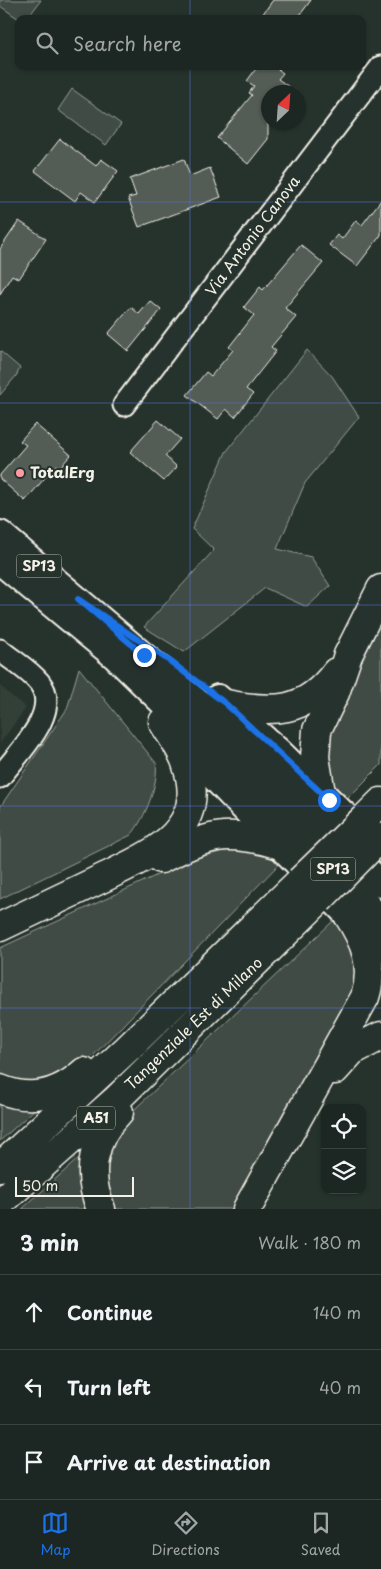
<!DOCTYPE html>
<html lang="en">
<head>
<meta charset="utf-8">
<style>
  body { margin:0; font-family:"Playpen Sans",sans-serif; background:#29322f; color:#f1f3f6 }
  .controls { position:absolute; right:15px; bottom:15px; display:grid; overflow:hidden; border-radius:10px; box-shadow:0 1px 4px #0004 }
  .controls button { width:45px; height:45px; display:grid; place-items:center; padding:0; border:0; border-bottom:1px solid #3a4340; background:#1c2622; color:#f1f3f6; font:25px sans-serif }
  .compass { position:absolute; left:261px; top:85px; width:45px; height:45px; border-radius:50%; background:#1c2622; box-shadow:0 1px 4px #0004; rotate:25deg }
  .scale { position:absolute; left:15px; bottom:12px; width:119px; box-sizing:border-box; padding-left:5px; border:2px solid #f4f1e8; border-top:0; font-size:14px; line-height:18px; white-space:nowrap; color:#f4f1e8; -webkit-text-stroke:4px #26332d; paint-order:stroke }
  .stop { position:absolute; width:15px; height:15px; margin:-11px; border:4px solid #1a73e8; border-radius:50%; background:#fff }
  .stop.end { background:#1a73e8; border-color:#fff; box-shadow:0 1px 5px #0008 }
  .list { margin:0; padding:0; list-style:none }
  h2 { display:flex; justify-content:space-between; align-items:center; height:65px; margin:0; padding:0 20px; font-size:21px }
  h2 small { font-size:16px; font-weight:400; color:#a0a5a5 }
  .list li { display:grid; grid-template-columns:32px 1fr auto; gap:15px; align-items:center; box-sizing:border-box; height:75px; padding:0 20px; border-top:1px solid #3a4340 }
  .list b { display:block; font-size:19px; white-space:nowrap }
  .list em { font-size:16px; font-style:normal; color:#a0a5a5 }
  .icon { flex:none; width:28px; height:28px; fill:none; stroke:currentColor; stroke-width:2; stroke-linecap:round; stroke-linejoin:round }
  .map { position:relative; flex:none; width:381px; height:1209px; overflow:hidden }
  .search { position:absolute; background:#1c2622; box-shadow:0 1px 4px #0004; left:15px; right:15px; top:15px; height:55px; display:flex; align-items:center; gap:12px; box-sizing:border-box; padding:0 18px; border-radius:10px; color:#a0a5a5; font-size:19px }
  .sheet { height:290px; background:#1c2622 }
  nav { display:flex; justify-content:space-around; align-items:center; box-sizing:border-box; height:70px; border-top:1px solid #3a4340; background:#1c2622; font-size:14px; color:#a0a5a5 }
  nav a { display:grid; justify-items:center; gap:2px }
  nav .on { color:#1a73e8 }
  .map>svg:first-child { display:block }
  .built { fill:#333f39 }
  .green { fill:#414b45; stroke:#9a9e96 }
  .building { fill:#525c55; stroke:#f4f1e8 }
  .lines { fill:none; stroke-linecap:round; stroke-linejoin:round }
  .minor-casing { stroke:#f4f1e8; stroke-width:25 }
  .major-casing { stroke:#f4f1e8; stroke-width:30 }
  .highway-casing { stroke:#f4f1e8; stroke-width:31 }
  .minor { stroke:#26332d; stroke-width:21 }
  .major { stroke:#26332d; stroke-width:26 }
  .highway { stroke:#26332d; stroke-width:28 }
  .highway-bridge-casing { stroke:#f4f1e8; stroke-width:31; stroke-linecap:butt }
  .highway-bridge { stroke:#26332d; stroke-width:28 }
  .route { stroke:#1a73e8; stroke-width:6 }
  .grid { fill:none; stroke:#5377dc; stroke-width:1; stroke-opacity:0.55 }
  .poi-dot { fill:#ff9aa2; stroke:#26332d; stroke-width:2 }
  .labels { text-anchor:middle; stroke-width:4; stroke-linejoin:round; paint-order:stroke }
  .shield { fill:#26332d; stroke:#b6b8b0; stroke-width:1 }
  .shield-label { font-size:14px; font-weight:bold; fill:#f4f1e8 }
  .street-label { font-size:15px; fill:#f4f1e8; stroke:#26332d }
  .poi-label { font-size:15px; font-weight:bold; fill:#f4f1e8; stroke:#26332d; text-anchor:start }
</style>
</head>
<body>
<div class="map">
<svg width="381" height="1209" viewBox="0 0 381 1209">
  <rect width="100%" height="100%" fill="#26332d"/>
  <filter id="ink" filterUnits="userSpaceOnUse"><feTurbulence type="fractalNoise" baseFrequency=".02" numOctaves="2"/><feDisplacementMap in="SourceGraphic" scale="10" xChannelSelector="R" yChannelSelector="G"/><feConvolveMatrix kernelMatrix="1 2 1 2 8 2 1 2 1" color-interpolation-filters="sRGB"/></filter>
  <g filter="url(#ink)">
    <path class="built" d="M0,686L26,708L0,743Z"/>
    <path class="green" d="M0,0H41L27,19H19L0,6Z
      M72,89L121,124L106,145L58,110Z
      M307,350L332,376L359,417L305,483L277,549L311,557L330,586L307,607L265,588L184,652L144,627L214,550L192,529L226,452Z
      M0,351L20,368L16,376L0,395Z
      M381,622V765L345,801L332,783L327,770L331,724Z
      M79,668L156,763C159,783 145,819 131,835L0,899V807L67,709Z
      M230,850L258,852L281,862L87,1062L42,1085L0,1080V948L194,858Z
      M333,921L354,943L358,982L237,1209H112L103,1171L117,1126Z
      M0,1100L35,1109L0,1141Z
      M79,1158L82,1186L90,1209H22Z"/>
    <path class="building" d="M273,0H311L297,19H259Z
      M258,66H274L283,73L278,79L296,92H268V139L248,164L217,138L252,95L249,93L254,86L247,81Z
      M60,139L96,166L101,159L118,171L95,202L81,192L75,201L35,171Z
      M184,159L190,176L210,168L221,197L139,227L128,198L136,196L130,179Z
      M381,200V235L357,266L329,245L337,235L342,239L356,220L362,225Z
      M19,221L46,239L19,279L12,275L0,294V249Z
      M301,245L323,263L285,308L296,317L271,347L276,351L246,389L253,394L235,417L226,409L218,419L187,395L206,372L211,376L233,350L229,347L254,315L244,307L260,287L263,290Z
      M150,301L161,310L128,351L108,334L131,307L139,314Z
      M158,420L180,439L165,456L177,467L164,481L130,452Z
      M35,424L71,455L59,468L56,465L25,501L0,479V475L26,445L20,441Z"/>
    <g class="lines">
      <g class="minor-casing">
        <path id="minor" d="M124,405L381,67
          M0,650C12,660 29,670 39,682C63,711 18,753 0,777"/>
      </g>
      <g class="major-casing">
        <path id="major" d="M0,534L195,700L260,761L381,884
          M0,561L115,656L301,836L381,920
          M218,698L279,752L372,842
          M177,739L381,949"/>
      </g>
      <g class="highway-casing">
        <path id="highway" d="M226,704C273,713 305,714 336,672
          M321,793L315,757L317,730L335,693L348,655L381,589
          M366,817L381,802
          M161,859C208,835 225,829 277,844
          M0,927C36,910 71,893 107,876C154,853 208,830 187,766C183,750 171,736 163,722
          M335,1070L352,1051L381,1036
          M0,1089C31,1102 60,1094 84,1072
          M0,1167L127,1049L300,881
          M0,1203L117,1099L319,900
          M101,1209C86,1174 92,1139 119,1112
          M247,1209L365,997C375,966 365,941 348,915"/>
      </g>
      <use href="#minor" class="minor"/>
      <use href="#major" class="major"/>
      <use href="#highway" class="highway"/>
      <g class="highway-bridge-casing">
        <path id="highway-bridge" d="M300,881L366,817
          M319,900L381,837"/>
      </g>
      <use href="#highway-bridge" class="highway-bridge"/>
    </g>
  </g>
  <g class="lines" filter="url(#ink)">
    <path class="route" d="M144,655L78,599L171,662L226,704L329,800"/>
  </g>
  <path class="grid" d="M190,0V19M190,66V1209M0,202H381M0,403H381M0,605H381M0,806H381M0,1008H381"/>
  <circle class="poi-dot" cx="20" cy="473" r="5"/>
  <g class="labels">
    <g class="shield">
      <rect x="16.5" y="554.5" width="45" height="23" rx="4"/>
      <rect x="310.5" y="857.5" width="45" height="23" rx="4"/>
      <rect x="77" y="1106.5" width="38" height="23" rx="4"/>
    </g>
    <g class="shield-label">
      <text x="39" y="571">SP13</text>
      <text x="333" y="874">SP13</text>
      <text x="96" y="1123">A51</text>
    </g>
    <g class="street-label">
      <text transform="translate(253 236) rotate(-53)" y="5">Via Antonio Canova</text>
      <text transform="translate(194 1024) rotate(-44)" y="5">Tangenziale Est di Milano</text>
    </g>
    <g class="poi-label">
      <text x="30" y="478">TotalErg</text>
    </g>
  </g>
</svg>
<div class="controls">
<button><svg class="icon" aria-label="locate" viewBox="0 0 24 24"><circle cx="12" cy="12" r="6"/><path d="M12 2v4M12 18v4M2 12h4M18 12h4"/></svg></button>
<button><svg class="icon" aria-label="layers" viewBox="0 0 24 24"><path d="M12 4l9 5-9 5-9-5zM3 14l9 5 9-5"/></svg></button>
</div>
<svg class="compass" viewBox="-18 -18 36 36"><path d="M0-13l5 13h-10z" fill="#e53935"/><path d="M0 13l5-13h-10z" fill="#a0a5a5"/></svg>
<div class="scale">50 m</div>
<div class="stop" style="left:329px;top:800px"></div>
<div class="stop end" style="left:144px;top:655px"></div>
<div class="search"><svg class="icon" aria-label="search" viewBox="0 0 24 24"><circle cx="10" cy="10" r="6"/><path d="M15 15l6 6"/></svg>Search here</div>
</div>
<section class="sheet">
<h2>3 min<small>Walk · 180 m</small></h2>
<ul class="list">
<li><svg class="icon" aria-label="ahead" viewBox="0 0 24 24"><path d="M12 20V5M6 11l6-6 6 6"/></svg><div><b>Continue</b></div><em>140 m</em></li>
<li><svg class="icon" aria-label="left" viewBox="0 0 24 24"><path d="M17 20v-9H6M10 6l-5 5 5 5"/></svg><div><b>Turn left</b></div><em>40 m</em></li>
<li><svg class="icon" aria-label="arrive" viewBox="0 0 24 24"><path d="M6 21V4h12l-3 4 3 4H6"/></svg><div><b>Arrive at destination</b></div></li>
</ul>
</section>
<nav>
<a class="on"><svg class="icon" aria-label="map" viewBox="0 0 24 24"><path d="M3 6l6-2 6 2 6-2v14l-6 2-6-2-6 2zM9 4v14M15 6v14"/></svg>Map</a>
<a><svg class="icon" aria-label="directions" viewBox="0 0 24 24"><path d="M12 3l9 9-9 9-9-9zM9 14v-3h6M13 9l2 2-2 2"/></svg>Directions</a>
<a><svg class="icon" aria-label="saved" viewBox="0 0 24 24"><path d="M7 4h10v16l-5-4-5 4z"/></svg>Saved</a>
</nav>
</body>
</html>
